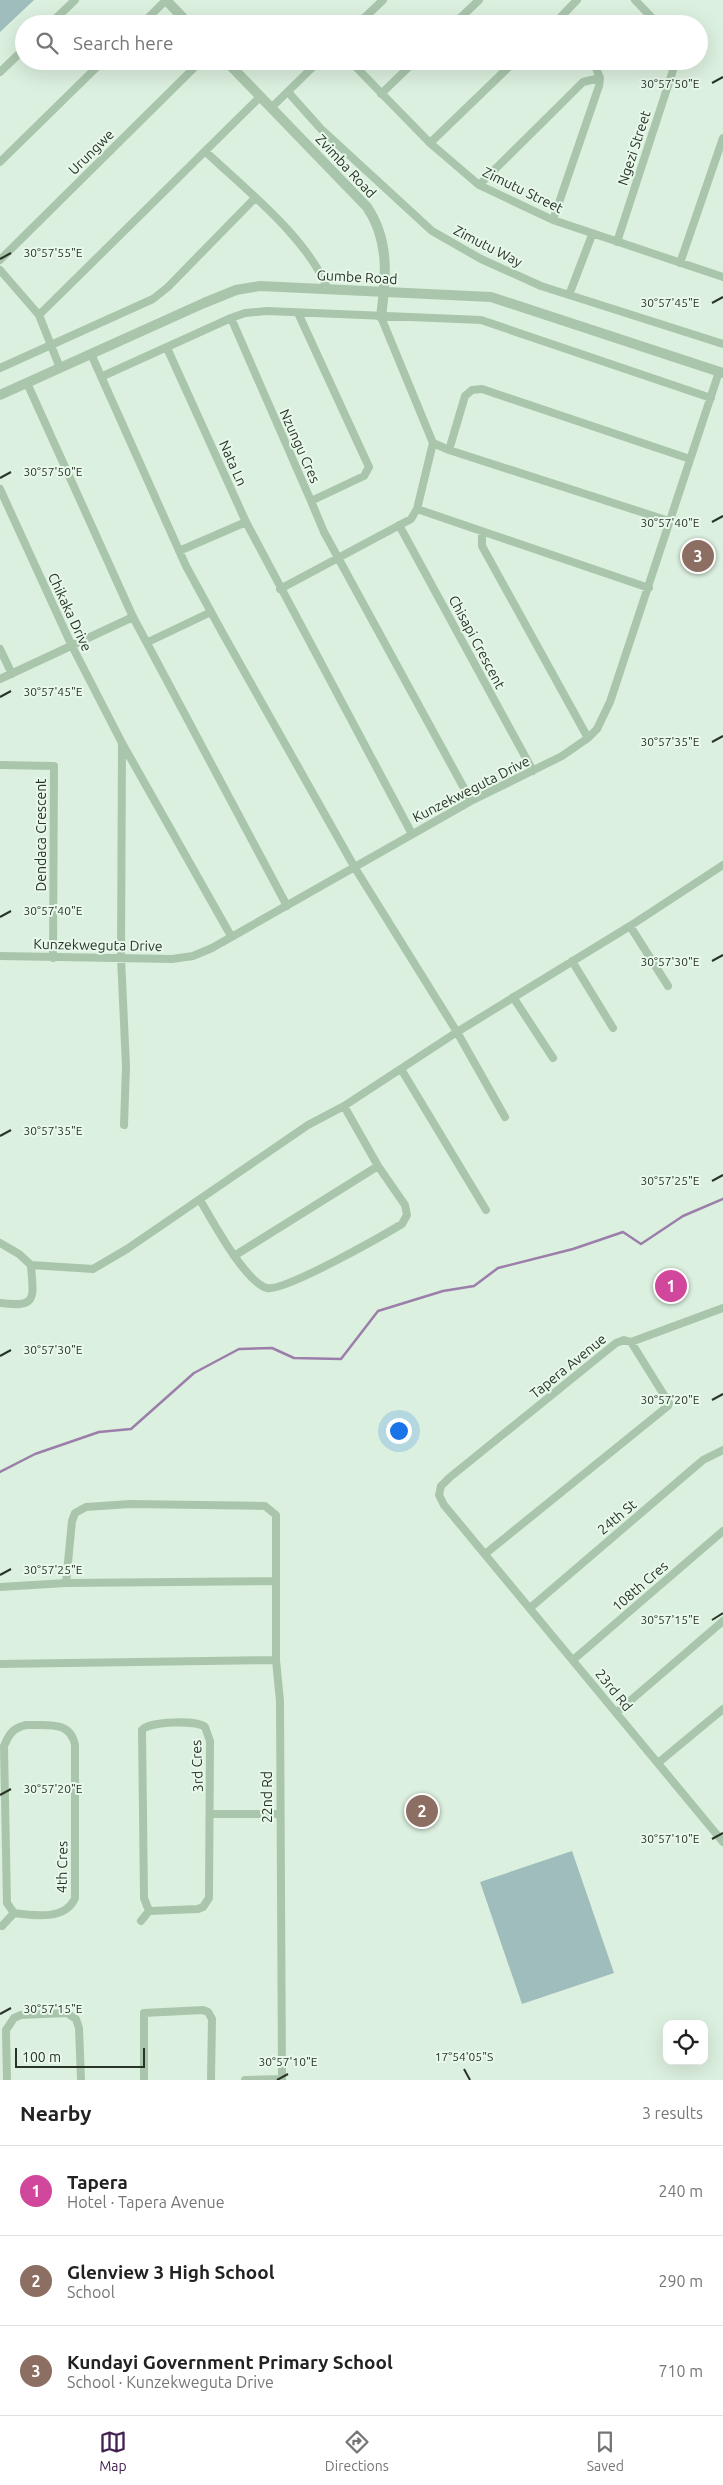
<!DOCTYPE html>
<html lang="en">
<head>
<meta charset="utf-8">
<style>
  body { margin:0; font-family:Ubuntu,sans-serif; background:#f2f2f2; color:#222 }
  .controls { position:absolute; right:15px; bottom:15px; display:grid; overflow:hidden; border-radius:10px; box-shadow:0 5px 20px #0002 }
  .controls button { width:45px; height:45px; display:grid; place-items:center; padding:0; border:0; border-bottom:1px solid #e0e0e0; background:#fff; color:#222; font:25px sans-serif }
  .scale { position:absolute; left:15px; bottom:12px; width:130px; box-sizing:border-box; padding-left:5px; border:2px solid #293428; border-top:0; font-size:14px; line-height:18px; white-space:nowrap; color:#293428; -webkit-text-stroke:4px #e8f8eb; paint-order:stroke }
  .you { position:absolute; left:398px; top:1430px; width:18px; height:18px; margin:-12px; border:4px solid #fff; border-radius:50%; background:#1a73e8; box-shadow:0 0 0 8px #1a73e833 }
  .badge { display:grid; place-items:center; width:32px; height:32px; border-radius:50%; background:#432252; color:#fff; font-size:16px; font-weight:700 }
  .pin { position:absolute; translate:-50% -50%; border:2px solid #fff; box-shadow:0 1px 5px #0006 }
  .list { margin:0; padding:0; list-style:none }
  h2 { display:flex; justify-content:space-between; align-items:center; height:65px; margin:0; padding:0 20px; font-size:21px }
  h2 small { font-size:16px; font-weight:400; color:#767676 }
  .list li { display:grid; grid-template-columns:32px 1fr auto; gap:15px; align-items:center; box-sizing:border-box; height:90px; padding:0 20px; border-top:1px solid #e0e0e0 }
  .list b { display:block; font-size:19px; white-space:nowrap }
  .list p { margin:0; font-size:16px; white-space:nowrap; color:#767676 }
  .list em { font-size:16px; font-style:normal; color:#767676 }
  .icon { flex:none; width:28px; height:28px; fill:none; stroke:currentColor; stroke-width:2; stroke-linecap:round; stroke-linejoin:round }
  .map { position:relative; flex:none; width:723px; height:2080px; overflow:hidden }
  .search { position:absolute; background:#fff; box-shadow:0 5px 20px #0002; left:15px; right:15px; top:15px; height:55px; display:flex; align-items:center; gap:12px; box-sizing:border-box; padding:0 18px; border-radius:28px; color:#767676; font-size:19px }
  .sheet { height:335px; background:#fff }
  nav { display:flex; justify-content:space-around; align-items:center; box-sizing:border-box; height:70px; border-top:1px solid #e0e0e0; background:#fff; font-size:14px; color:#767676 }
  nav a { display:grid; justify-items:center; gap:2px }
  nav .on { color:#432252 }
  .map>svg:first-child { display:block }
  .green { fill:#9ebdbc }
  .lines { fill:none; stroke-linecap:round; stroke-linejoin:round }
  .stream { stroke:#9b7eaa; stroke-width:2.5 }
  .minor { stroke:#a9c6ac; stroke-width:8 }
  .tertiary { stroke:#a9c6ac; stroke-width:10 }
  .ticks { fill:none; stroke:#293428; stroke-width:2 }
  .labels { text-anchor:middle; stroke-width:4; stroke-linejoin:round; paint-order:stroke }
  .street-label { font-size:14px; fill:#293428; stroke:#e8f8eb }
  .ticks-label { font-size:12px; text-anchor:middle; fill:#293428; stroke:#e8f8eb; stroke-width:4; stroke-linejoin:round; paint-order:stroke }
</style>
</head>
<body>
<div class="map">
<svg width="723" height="2080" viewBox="0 0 723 2080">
  <rect width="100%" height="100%" fill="#dcf0df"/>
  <path class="green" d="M0,0H34L0,32Z
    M572,1851L614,1973L522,2004L480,1882Z"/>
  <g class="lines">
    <path class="stream" d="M0,1472L35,1454L99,1432L131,1429L194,1373L239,1349L272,1348L294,1358L341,1359L378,1311L443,1291L474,1286L498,1268L573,1249L623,1232L641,1244L683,1216L723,1199"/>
    <path class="minor" d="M635,0L658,24
      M50,24L75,0
      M142,24L166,0
      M358,24L383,0
      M454,24L479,0
      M554,24L577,0
      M350,61L430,143L479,185L553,220L723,277
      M0,72L24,49
      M288,92L321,129L432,231L481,259L541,286L723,344
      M381,94L415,61
      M272,107L319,61
      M430,143L515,61
      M206,152C246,190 308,238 328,290
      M0,162L103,61
      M479,185L583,82L600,78
      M553,220L599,86L600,78L593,61
      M617,242L676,61
      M0,260L201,61
      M680,263L723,138
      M0,270L39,315L60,368
      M569,295L592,235
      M39,315L261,96
      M381,317L433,443L449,450L669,521
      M231,318L311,501L364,476L369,467L298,313
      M167,348L246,522L412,834
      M91,354L186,566L222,632L355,868L457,1032L505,1117
      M0,368L153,299L168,287L255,198
      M103,376L231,318L245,313L267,311L481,320L711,398
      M27,383L133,617L287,906
      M449,450L465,396L472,390L482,389L690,459
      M0,489L71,644L122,743L231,936
      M311,501L324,532L471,801
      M417,509L649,588
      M399,525L533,771
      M482,533V546L588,738
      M179,551L246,522
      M280,589L411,519L417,509L433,443
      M148,642L211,612
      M0,649L12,674
      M0,679L133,617
      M122,743L121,958L126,1066L124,1125
      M0,765L54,766L53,958
      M630,926L668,986
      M0,956L172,959L193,956L212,948L471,801L562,756L588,738L597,729L610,702L719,372
      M572,961L613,1028
      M513,997L553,1058
      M401,1069L486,1210
      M200,1200C212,1220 245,1282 267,1288C284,1292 382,1236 402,1224L407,1215L405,1205L378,1166L344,1106
      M0,1243L19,1254L31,1265L93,1269L127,1249L308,1125L344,1106L457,1032L630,926L723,865
      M234,1256L378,1166
      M0,1303C39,1308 33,1297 31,1265
      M631,1342L723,1308
      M485,1554L668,1406L669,1403L631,1342L624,1340L616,1343L449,1478L441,1486L439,1495L444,1505L723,1842
      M66,1583L72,1521L75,1513L86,1507L130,1504L265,1506L276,1515V1660L280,1701L282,2080
      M0,1587L66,1583L276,1581
      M530,1608L703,1460L723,1450
      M573,1660L723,1531
      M0,1664L276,1660
      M616,1713L723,1621
      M26,1725C47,1726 70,1720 75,1745V1898C66,1920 35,1916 14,1913L7,1903L4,1746C9,1734 13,1728 26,1725Z
      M658,1763L723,1709
      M211,1814H279
      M141,1921L149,1911L144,1898L142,1730C149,1721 197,1720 205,1727L210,1741L209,1898L203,1907L198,1909L149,1911
      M2,1926L14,1913
      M7,2080L6,2030L14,2018L21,2015L67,2013L76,2019L79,2028L81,2080
      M144,2080V2013L203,2010L208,2012L212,2019L211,2080
      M245,2080L282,2079"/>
    <path class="tertiary" d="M166,0L189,24
      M226,61L367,207C390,241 386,278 381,317
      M0,395L204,303L236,290L260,286L491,297L723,373"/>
  </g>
  <path class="ticks" d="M712,83L723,77M0,259L11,253M712,303L723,297M0,478L11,472M712,522L723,516M0,697L11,691M712,742L723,736M0,917L11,911M712,961L723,955M0,1136L11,1130M712,1181L723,1175M0,1356L11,1350M712,1400L723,1394M0,1575L11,1569M712,1620L723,1613M0,1795L11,1789M712,1839L723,1833M0,2014L11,2008M464,2069L470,2080M277,2080L288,2074"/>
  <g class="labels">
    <g class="street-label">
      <text transform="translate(634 148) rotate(-72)" y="5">Ngezi Street</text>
      <text transform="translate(91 152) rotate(-45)" y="5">Urungwe</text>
      <text transform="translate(346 166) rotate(47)" y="5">Zvimba Road</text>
      <text transform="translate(523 190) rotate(26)" y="5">Zimutu Street</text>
      <text transform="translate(488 246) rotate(27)" y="5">Zimutu Way</text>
      <text transform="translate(357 277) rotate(3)" y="5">Gumbe Road</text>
      <text transform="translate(300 446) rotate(66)" y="5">Nzungu Cres</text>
      <text transform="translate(233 463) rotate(66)" y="5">Nata Ln</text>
      <text transform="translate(70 612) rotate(65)" y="5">Chikaka Drive</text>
      <text transform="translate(477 642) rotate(62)" y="5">Chisapi Crescent</text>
      <text transform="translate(471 789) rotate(-27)" y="5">Kunzekweguta Drive</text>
      <text transform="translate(41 835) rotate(-90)" y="5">Dendaca Crescent</text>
      <text transform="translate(98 945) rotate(1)" y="5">Kunzekweguta Drive</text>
      <text transform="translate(568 1366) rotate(-39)" y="5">Tapera Avenue</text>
      <text transform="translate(617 1517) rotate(-40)" y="5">24th St</text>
      <text transform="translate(640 1586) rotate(-41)" y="5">108th Cres</text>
      <text transform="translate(614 1690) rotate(51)" y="5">23rd Rd</text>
      <text transform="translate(197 1766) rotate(-92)" y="5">3rd Cres</text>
      <text transform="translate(267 1797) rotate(-90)" y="5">22nd Rd</text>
      <text transform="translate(62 1867) rotate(-89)" y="5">4th Cres</text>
    </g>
  </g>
  <g class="ticks-label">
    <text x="670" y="88">30°57'50"E</text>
    <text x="53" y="257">30°57'55"E</text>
    <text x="670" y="307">30°57'45"E</text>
    <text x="53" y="476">30°57'50"E</text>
    <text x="670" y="527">30°57'40"E</text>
    <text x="53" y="696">30°57'45"E</text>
    <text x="670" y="746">30°57'35"E</text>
    <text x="53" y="915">30°57'40"E</text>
    <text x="670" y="966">30°57'30"E</text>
    <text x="53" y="1135">30°57'35"E</text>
    <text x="670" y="1185">30°57'25"E</text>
    <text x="53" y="1354">30°57'30"E</text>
    <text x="670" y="1404">30°57'20"E</text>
    <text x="53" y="1574">30°57'25"E</text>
    <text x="670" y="1624">30°57'15"E</text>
    <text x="53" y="1793">30°57'20"E</text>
    <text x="670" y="1843">30°57'10"E</text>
    <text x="53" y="2013">30°57'15"E</text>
    <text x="464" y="2061">17°54'05"S</text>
    <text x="288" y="2066">30°57'10"E</text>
  </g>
</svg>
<div class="controls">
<button><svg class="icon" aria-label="locate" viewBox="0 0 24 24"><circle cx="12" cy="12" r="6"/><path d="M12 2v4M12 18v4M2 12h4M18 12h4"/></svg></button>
</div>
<div class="scale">100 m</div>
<div class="you"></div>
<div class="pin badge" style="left:671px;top:1286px;background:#d1479c">1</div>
<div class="pin badge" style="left:422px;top:1811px;background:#8d6e63">2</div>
<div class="pin badge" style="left:698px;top:556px;background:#8d6e63">3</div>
<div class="search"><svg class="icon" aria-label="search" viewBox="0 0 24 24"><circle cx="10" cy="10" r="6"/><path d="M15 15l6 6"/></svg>Search here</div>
</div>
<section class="sheet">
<h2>Nearby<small>3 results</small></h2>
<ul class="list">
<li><span class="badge" style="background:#d1479c">1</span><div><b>Tapera</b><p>Hotel · Tapera Avenue</p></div><em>240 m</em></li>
<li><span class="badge" style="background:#8d6e63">2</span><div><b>Glenview 3 High School</b><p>School</p></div><em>290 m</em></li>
<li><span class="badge" style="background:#8d6e63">3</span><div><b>Kundayi Government Primary School</b><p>School · Kunzekweguta Drive</p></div><em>710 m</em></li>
</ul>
</section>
<nav>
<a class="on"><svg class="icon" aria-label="map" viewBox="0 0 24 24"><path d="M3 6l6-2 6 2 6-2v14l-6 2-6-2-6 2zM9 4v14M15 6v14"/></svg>Map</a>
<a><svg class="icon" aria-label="directions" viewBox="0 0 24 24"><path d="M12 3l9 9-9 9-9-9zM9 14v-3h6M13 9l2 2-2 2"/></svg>Directions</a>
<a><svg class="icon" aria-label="saved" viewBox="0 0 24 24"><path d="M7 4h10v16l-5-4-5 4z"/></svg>Saved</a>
</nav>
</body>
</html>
